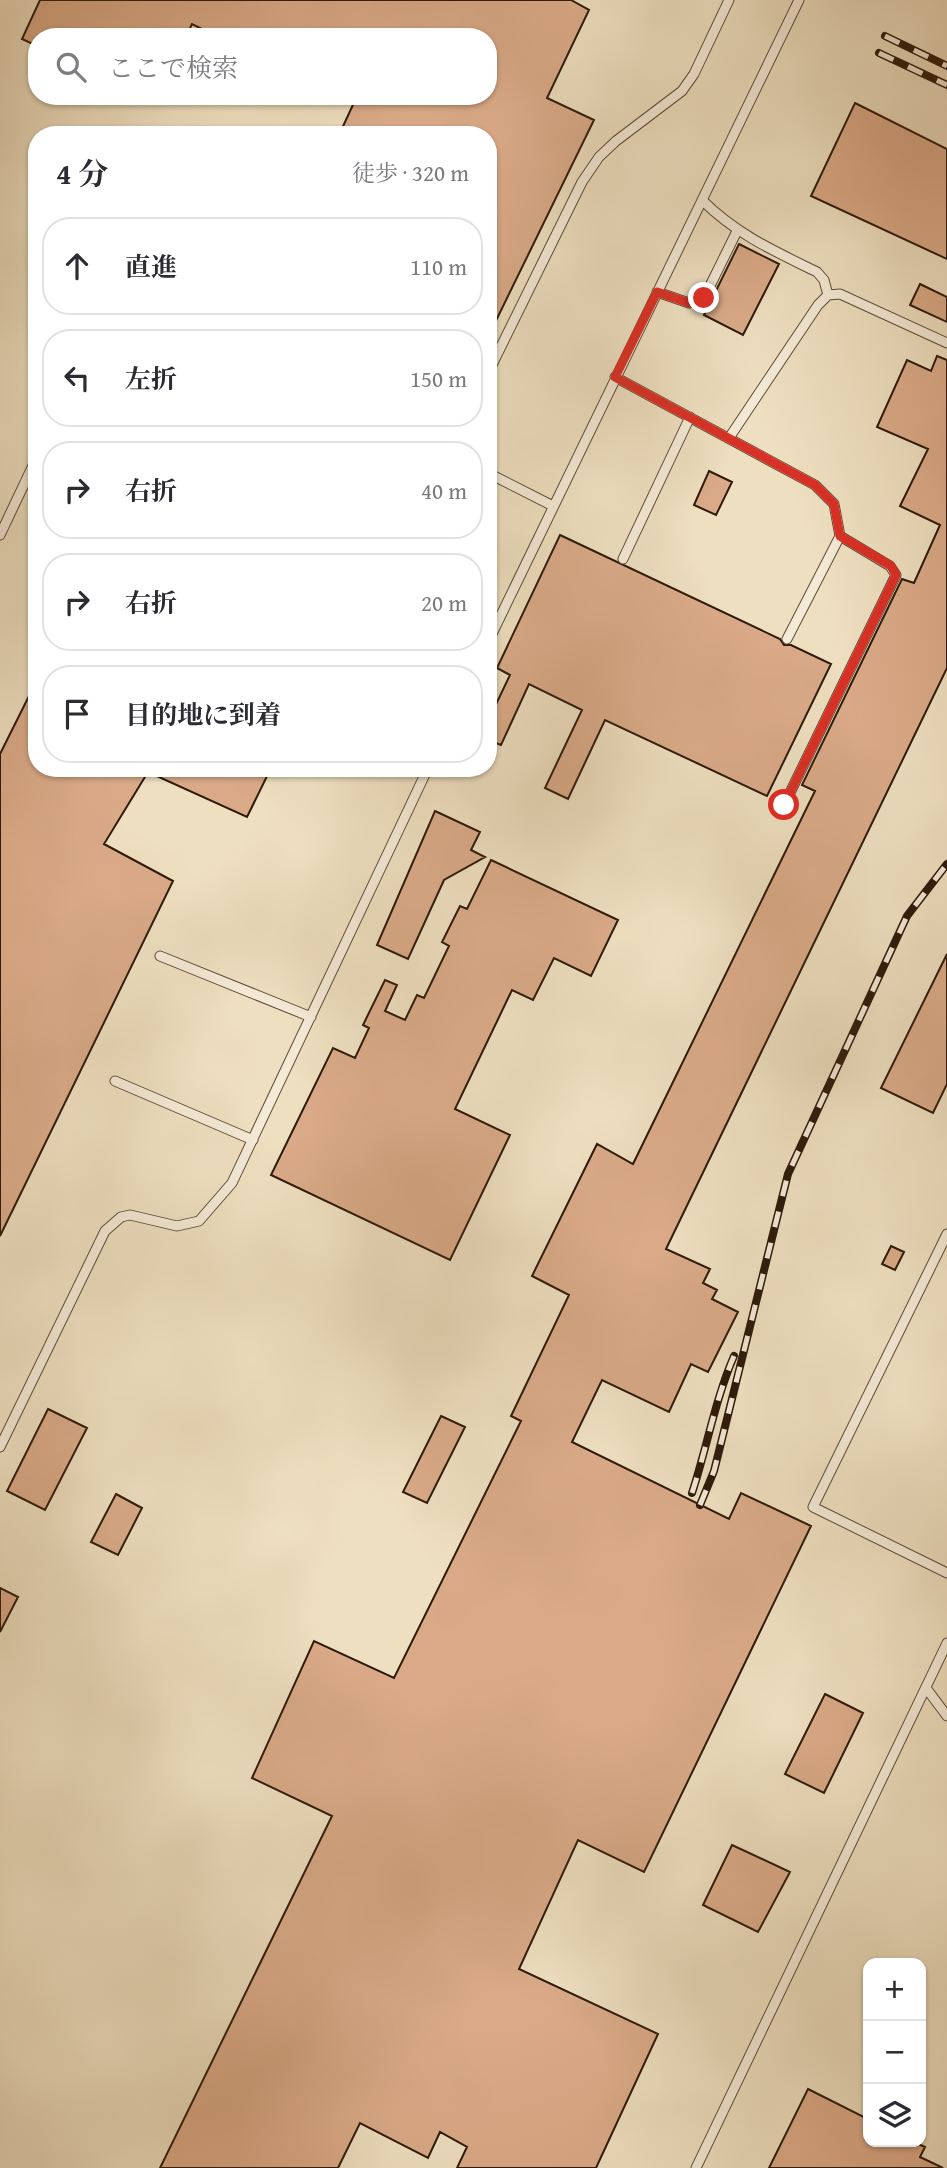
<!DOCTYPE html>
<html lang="ja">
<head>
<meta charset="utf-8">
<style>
  body { margin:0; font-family:"Gentium Book Plus","Noto Serif JP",serif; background:#f2f2f3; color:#2b2b33 }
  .controls { position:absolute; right:21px; bottom:21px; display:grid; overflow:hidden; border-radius:14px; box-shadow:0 2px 5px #0004 }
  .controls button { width:63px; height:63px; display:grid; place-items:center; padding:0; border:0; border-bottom:2px solid #e1e1e2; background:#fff; color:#2b2b33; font:35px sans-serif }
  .stop { position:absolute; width:21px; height:21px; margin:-16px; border:5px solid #d93025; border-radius:50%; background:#fff }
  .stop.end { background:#d93025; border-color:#fff; box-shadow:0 2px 7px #0008 }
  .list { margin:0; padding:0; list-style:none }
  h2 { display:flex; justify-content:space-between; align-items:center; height:91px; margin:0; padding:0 28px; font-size:30px }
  h2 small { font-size:23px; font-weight:400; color:#7c7c81 }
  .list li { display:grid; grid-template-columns:46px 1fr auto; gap:21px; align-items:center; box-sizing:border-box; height:98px; margin:0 14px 14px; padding:0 14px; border:2px solid #e1e1e2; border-radius:28px }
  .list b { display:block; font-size:26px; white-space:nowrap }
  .list em { font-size:23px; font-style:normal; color:#7c7c81 }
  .icon { flex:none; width:38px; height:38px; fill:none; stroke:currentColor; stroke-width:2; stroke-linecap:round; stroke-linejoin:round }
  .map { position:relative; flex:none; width:947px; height:2168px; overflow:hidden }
  .search { position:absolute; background:#fff; box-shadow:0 2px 5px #0004; left:28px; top:28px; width:469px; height:77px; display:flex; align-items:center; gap:18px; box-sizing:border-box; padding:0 24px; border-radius:28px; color:#7c7c81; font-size:26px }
  .panel { position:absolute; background:#fff; box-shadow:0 2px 5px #0004; left:28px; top:126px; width:469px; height:651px; border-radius:28px }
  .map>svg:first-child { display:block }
  .building { fill:#daaa88; stroke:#2d1a0a; stroke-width:2 }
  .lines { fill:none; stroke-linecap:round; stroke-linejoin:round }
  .lane-casing { stroke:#5d4b38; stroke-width:11 }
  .lane { stroke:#f4ead6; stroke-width:9 }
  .rail-casing { stroke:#2d1a0a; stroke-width:8 }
  .rail { stroke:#f4ead6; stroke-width:5; stroke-dasharray:16; stroke-linecap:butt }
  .route { stroke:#d93025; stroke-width:9 }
</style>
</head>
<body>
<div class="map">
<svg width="947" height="2168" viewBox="0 0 947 2168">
  <rect width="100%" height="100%" fill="#eedfc0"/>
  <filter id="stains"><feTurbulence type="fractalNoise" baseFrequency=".00286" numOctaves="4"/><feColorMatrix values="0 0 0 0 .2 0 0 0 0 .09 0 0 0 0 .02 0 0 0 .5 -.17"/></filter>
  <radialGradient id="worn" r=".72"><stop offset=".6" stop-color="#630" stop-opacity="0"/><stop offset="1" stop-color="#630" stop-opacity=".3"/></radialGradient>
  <path class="building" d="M40,0H571L589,10L547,98L594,120L488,337V135H339L357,96H488V37H218L192,24L186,37H37V46L22,39Z
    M855,103L947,149V259L811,196Z
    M739,244L779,264L743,335L704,315Z
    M920,284L947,297V322L910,305Z
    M937,356L947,360V668L666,1249L710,1269L703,1283L717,1290L712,1299L738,1312L708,1372L691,1364L669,1412L602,1380L572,1442L729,1519L741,1493L811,1526L644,1872L578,1840L519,1969L658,2034L596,2168H457L467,2147L440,2132L428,2158L360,2123L338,2168H160L332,1816L252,1778L314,1641L394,1678L521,1421L511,1416L569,1295L532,1276L597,1144L633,1164L815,791L802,785L902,579L914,583L940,525L900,506L928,449L877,427L907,360L931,371Z
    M709,471L732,482L716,515L694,505Z
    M560,535L780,639L784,645H791L831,664L767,796L605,720L568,799L545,788L582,710L529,684L501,745L488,740V721L510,675L497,668Z
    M37,680V768H271L247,817L148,772L104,844L173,881L0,1236V754Z
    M435,811L480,832L471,850L485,857L444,880L408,959L377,945Z
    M491,860L618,920L591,976L554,958L533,1000L512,990L455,1109L510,1135L450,1260L271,1175L333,1048L355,1058L369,1028L363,1025L385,980L397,985L385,1011L405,1020L417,995L424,998L449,946L442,942L460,906L467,909Z
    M947,954V1084L933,1113L881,1088Z
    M891,1246L904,1252L895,1270L882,1264Z
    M48,1409L87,1428L45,1510L7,1491Z
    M441,1416L465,1427L427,1503L403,1492Z
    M116,1494L142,1508L118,1555L91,1542Z
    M0,1588L18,1597L0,1632Z
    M825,1694L863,1713L824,1793L785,1774Z
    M732,1845L790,1872L758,1932L703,1905Z
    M808,2089L868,2119V2142H914L925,2147L920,2157L943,2168H769Z"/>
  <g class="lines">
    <g class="lane-casing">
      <path id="lane" d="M702,200C736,234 774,251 817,272L824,280L828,295
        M657,292L689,303L704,298L737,231
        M488,373L582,182L599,157L616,141L682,91L694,74L729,0
        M615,377L815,485L834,504L840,536L787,639
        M729,438L818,305L828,295L840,294L947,343
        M488,473L553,506
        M0,535L37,457
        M623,559L690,417
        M488,642L799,0
        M784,805L896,575L890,566L840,536
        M160,956L311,1017
        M115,1081L253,1140
        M947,1234L813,1507L947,1573
        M0,1447L105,1231L121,1217L130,1215L177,1226L199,1221L232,1183L428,768
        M926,1688L947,1716
        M696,2168L947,1643"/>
    </g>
    <use href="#lane" class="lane"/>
    <g class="rail-casing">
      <path id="rail" d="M885,36L947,66
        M879,53L947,85
        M692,1493C707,1447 715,1400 734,1356
        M700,1505L714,1471L788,1174L907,916L947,864"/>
    </g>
    <use href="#rail" class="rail"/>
  </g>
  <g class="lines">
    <path class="route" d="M704,298L689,303L657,292L615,377L815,485L834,504L840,536L891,566L896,575L784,805"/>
  </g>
  <rect width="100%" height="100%" filter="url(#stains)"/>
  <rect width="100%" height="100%" fill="url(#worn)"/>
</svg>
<div class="controls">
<button>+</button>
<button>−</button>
<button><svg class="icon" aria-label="layers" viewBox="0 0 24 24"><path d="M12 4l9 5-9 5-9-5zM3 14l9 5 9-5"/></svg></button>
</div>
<div class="stop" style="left:784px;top:805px"></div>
<div class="stop end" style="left:704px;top:298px"></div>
<div class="search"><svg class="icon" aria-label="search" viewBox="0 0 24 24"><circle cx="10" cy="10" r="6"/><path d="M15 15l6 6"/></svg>ここで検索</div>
<section class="panel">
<h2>4 分<small>徒歩 · 320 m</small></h2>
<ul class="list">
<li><svg class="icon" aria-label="ahead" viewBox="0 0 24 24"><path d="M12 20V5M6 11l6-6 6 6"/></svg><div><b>直進</b></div><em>110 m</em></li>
<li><svg class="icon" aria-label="left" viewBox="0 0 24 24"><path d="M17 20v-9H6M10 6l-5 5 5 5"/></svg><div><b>左折</b></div><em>150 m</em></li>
<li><svg class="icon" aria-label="right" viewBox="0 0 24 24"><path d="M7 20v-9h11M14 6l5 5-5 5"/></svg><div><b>右折</b></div><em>40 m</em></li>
<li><svg class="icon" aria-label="right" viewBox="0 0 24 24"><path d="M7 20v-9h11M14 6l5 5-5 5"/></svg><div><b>右折</b></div><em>20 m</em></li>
<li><svg class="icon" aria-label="arrive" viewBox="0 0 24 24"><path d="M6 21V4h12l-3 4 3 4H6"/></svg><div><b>目的地に到着</b></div></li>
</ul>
</section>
</div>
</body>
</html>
